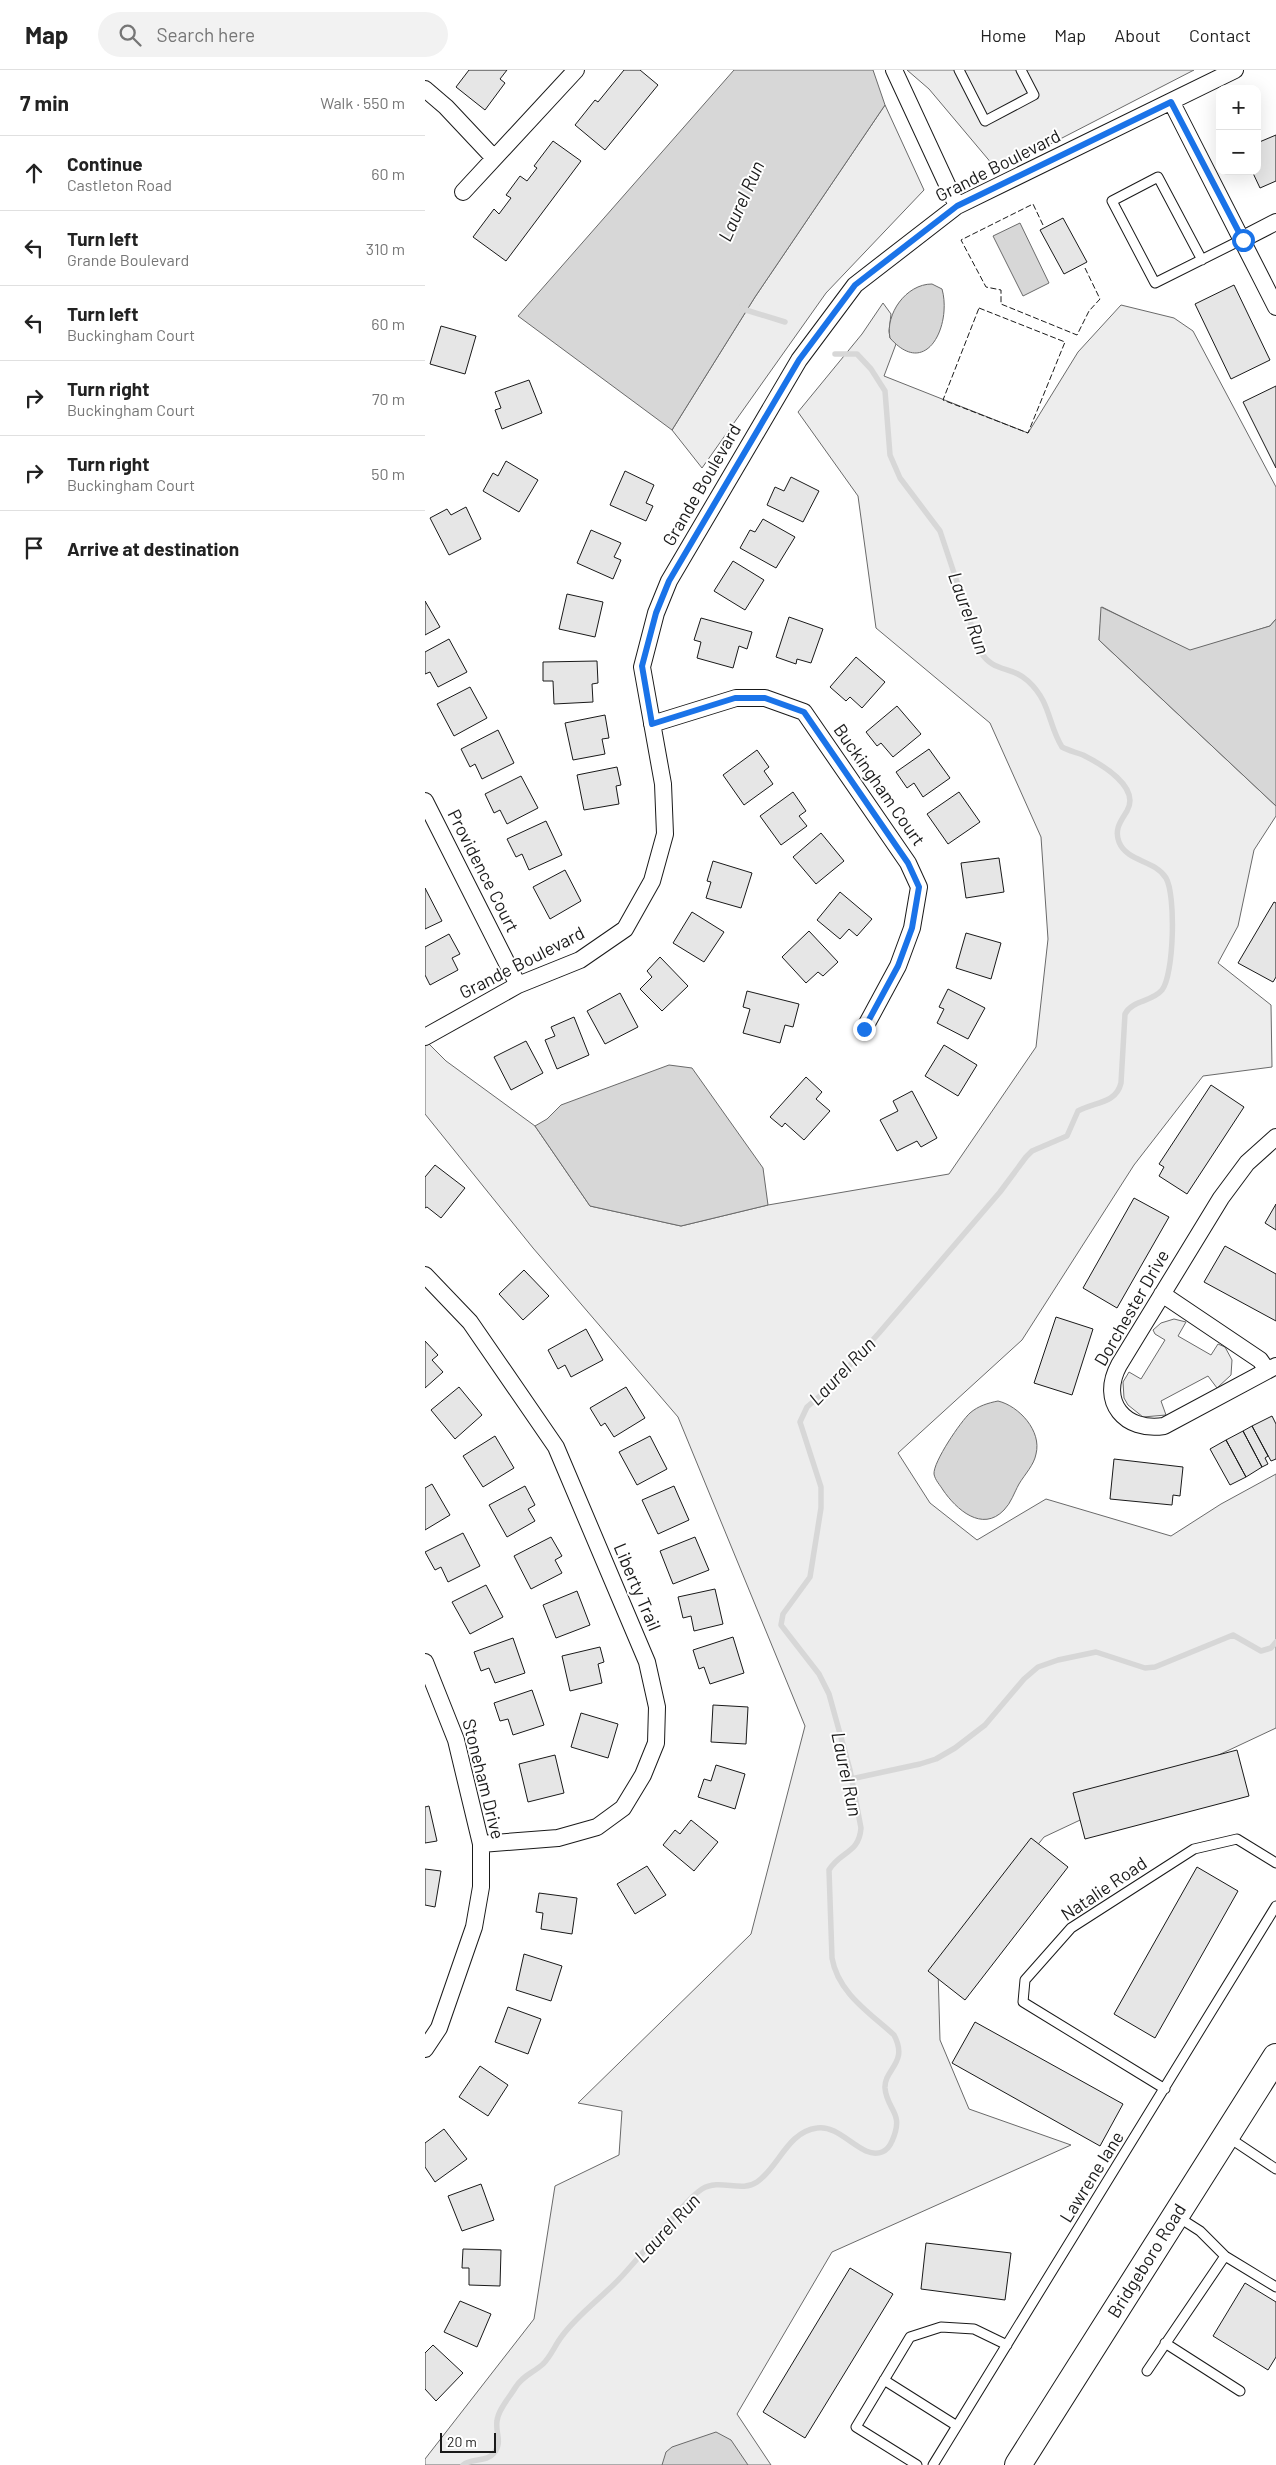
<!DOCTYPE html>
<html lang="en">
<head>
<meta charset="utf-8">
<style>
  body { margin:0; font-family:Barlow,sans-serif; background:#f2f2f2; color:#222 }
  .controls { position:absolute; right:15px; top:15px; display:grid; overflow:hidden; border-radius:10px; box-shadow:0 5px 20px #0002 }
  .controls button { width:45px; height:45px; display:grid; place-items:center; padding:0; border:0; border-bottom:1px solid #e0e0e0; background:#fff; color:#222; font:25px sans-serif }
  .scale { position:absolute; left:15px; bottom:12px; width:56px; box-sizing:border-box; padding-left:5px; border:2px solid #1a1a1a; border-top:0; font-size:14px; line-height:18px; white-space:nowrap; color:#1a1a1a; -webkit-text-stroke:4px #fff; paint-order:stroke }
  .stop { position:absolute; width:15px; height:15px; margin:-11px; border:4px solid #1a73e8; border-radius:50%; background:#fff }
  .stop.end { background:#1a73e8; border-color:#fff; box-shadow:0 1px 5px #0008 }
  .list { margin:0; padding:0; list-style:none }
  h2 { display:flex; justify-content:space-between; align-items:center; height:65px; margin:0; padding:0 20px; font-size:21px }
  h2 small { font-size:16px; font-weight:400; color:#767676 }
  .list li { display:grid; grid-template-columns:32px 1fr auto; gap:15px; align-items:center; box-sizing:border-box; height:75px; padding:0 20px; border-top:1px solid #e0e0e0 }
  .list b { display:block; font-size:19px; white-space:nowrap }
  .list p { margin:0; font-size:16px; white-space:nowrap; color:#767676 }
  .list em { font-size:16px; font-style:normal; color:#767676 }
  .icon { flex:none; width:28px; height:28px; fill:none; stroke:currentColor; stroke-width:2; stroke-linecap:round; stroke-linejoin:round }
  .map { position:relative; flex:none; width:851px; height:2395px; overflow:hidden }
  header { display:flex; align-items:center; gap:30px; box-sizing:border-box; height:70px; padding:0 25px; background:#fff; border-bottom:1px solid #e0e0e0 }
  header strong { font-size:24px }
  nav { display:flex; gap:28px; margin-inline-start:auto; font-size:18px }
  .search { width:350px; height:45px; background:#f2f2f2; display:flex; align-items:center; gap:12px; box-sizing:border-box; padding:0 18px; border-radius:28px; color:#767676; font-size:19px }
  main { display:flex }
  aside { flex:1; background:#fff }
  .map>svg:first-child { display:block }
  .built { fill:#ededed; stroke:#6a6a6a }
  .water { fill:#d7d7d7; stroke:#6a6a6a }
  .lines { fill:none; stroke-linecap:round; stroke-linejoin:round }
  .stream { stroke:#d7d7d7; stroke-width:5.5 }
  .building { fill:#e6e6e6; stroke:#1a1a1a }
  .lane-casing { stroke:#1a1a1a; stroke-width:11 }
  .street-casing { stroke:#1a1a1a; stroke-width:18 }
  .primary-casing { stroke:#1a1a1a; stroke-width:28 }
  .lane { stroke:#fff; stroke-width:9 }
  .street { stroke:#fff; stroke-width:16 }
  .primary { stroke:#fff; stroke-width:26 }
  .fence { stroke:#1a1a1a; stroke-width:1; stroke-dasharray:6 2.5; stroke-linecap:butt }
  .route { stroke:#1a73e8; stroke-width:6 }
  .labels { text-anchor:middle; stroke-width:4; stroke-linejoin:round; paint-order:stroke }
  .street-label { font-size:18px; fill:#1a1a1a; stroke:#fff }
  .water-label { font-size:19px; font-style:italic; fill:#1a1a1a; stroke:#fff }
</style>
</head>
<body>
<header>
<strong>Map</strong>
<div class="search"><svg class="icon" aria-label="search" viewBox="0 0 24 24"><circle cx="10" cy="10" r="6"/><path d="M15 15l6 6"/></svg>Search here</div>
<nav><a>Home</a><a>Map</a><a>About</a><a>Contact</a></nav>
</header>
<main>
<aside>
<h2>7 min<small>Walk · 550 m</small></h2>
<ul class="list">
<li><svg class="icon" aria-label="ahead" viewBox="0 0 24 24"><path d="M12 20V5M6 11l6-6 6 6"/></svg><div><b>Continue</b><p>Castleton Road</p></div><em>60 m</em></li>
<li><svg class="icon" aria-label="left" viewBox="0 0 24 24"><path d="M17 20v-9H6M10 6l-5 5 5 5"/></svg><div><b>Turn left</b><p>Grande Boulevard</p></div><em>310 m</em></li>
<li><svg class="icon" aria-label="left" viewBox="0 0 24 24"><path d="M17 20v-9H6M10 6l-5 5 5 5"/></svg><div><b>Turn left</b><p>Buckingham Court</p></div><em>60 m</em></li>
<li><svg class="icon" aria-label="right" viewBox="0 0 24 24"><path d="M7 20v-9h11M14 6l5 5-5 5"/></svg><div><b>Turn right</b><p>Buckingham Court</p></div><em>70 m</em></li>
<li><svg class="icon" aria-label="right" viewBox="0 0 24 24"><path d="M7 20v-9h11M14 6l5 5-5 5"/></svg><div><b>Turn right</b><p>Buckingham Court</p></div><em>50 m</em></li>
<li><svg class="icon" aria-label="arrive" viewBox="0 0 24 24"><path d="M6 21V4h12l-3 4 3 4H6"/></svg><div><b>Arrive at destination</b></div></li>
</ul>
</aside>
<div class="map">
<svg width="851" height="2395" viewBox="0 0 851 2395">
  <rect width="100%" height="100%" fill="#fff"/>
  <path class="built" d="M482,0H769L573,101L504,19Z
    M460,35L499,120L401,223L277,398L247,360L330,227Z
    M458,233L466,244L464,261L465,268L471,274L459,306L603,363L653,282L696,235L749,248L768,261L851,417V549L845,556L765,581L677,537L674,570L851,736V746L829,780L813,856L793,893L846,935L847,997L778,1006L709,1095L597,1270L473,1383L505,1433L552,1470L621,1429L746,1466L796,1434L851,1404V1658L619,1767L513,1899L515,1970L544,2039L646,2075L407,2182L312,2344L346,2395H0V2389L109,2249L130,2116L194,2085L197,2041L153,2033L326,1864L380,1656L253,1347L108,1178L0,1044V970L21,991L110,1056L165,1136L256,1156L343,1135L524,1104L611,977L623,869L616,767L565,653L451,558L433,426L373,342L437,264Z
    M749,1249L761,1252L753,1266L786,1285L793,1274L800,1277L807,1290L806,1305L792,1318L783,1306L736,1331L741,1345L718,1347L703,1335L699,1328L698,1312L704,1302L716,1309L740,1270L730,1264L728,1260L736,1253Z"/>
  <path class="water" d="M309,0H448L460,35L330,227L247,360L93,246Z
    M595,153L624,213L598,226L568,166Z
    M507,214L517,219C527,254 502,310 465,268C460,244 481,214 507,214Z
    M676,537L765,580L845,556L851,549V736L674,570Z
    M244,995L267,998L338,1098L343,1135L256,1156L165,1136L110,1056L122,1049L136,1035Z
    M573,1331C594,1336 617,1361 611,1384C609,1395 600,1404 594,1414C589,1423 586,1433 579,1440C557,1463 531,1439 518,1420C515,1415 510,1410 509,1404C508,1392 536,1351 545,1343C553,1336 563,1333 573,1331Z
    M291,2362L306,2370L323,2395H237L241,2382L247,2377Z"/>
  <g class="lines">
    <path class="stream" d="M317,236L321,240L360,252
      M426,1709L495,1694L511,1689L530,1678L560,1655L599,1609L613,1597L633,1590L671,1582L720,1598L730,1597L808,1565L836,1581L846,1578L851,1572
      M38,2395C47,2387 61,2393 69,2383C78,2372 70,2363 72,2351C73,2340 84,2328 90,2318C97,2306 108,2303 118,2294C126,2286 130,2275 137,2266C154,2243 179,2226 198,2205C215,2186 231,2167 248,2148C257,2138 266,2126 277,2119C295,2108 316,2123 332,2112C354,2097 362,2062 392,2058C416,2054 436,2090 457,2082C462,2080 465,2076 467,2071C480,2042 462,2041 460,2018C459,1999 484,1993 469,1965C445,1943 413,1923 407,1888L404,1800C415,1781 434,1784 436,1758L425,1700L404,1624L394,1604L356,1555L358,1544L385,1507L396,1438V1417L375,1352L382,1337L402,1320L454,1263L575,1122L601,1087L607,1081L642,1066L653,1041C669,1032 691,1034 696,1013L700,944C707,930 727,932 737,920C749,905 751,825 741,808C730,790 702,792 694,772C689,759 696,751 702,741C716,717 676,694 658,685C651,682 644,681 637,677C623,655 626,632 603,611C586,595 569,604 555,581L515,461L475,408L465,385L460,321L446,299L432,284H410"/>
  </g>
  <path class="building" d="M44,0H82L75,9L80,13L60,40L31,17Z
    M199,0H215L233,15L180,80L150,55L170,30L173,32Z
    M851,65V111L835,118L827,101H832V73Z
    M128,71L156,91L81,191L48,167L69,139L74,144L86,128L81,125L95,106L102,111L112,98L109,96Z
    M638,148L662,192L639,204L615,160Z
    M809,215L845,290L806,309L770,234Z
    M16,256L51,266L40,304L5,294Z
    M104,310L117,343L77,359L70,340L76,338L70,322Z
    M851,316V398L818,332Z
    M81,391L113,410L94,442L58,421L68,403L73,406Z
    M200,401L229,415L221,433L228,436L221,451L185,435Z
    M366,407L394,421L378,452L342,435L350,417L359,421Z
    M41,437L56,469L24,485L5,448L22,439L26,445Z
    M338,449L370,467L351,498L315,478L325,460L330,462Z
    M166,460L196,473L189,487L196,490L188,509L152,493Z
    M308,491L339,510L320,540L289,521Z
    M142,524L178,532L170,567L134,559Z
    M0,531L15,557L0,565Z
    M364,547L398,559L386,593L372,589L371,594L351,587Z
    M276,548L327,562L322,579L314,576L308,598L272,588L276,572L269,570Z
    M24,569L42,602L13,617L5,602L0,604V582Z
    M431,587L460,612L437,638L425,627L421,631L405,617Z
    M172,591L173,613L167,614L168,632L129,634L128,611H118V592Z
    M45,617L62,648L29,666L12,634Z
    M472,636L496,664L468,687L456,673L452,676L441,662Z
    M180,645L184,668L177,669L180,684L148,690L140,653Z
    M73,660L89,693L57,709L50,694L45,697L36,679Z
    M504,679L525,708L498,727L489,713L482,718L471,702Z
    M332,680L344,697L339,701L348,714L319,735L298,705Z
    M192,697L196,715L191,716L194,734L159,740L152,705Z
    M96,706L113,738L82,754L75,740L69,743L60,724Z
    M368,722L381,741L374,746L382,756L356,775L335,746Z
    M534,722L555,752L523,774L502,744Z
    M121,751L137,785L104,800L97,784L91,787L82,769Z
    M396,763L419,791L391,814L368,787Z
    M574,788L579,822L541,828L536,793Z
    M288,791L327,803L316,838L281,828L286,812L282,811Z
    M140,800L156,831L125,849L108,817Z
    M0,818L17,851L0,859Z
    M415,822L447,849L432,866L424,859L415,869L392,850Z
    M849,832L851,833V907L848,912L813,893Z
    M267,842L299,862L279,892L248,873Z
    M384,861L413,892L398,906L393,902L381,913L357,887Z
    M541,863L576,873L566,909L531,898Z
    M24,864L35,884L27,888L33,900L5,915L0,905V877Z
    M235,887L263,916L237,941L215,919L227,907L222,901Z
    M523,919L560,938L543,969L512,953L519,939L514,937Z
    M322,921L374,934L368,957L360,955L355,973L318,963L325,939L318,937Z
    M195,923L213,957L180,974L162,941Z
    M149,947L164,985L132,999L120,970L130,966L126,957Z
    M101,971L118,1003L86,1020L69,987Z
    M519,975L552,995L533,1026L500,1006Z
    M381,1007L397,1022L391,1029L405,1041L379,1070L360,1053L357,1057L345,1047Z
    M786,1015L819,1037L762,1124L734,1106L739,1097L734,1094Z
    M487,1021L512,1068L496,1077L492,1071L472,1081L455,1050L473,1041L468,1031Z
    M10,1095L40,1118L16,1148L2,1137L0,1138V1107Z
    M709,1128L744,1147L692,1238L658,1218Z
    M851,1134V1160L840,1153Z
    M800,1176L851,1204V1251L779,1212Z
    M99,1200L124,1226L98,1250L74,1224Z
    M631,1247L668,1259L647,1325L609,1313Z
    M161,1259L178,1290L146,1307L140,1295L133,1299L123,1280Z
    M0,1271L13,1285L7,1290L18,1302L0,1318Z
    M34,1317L57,1345L30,1369L6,1340Z
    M201,1317L220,1348L189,1367L180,1353L176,1356L165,1338Z
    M847,1346L851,1354V1389L846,1391L827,1356Z
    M827,1356L843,1386L840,1388L843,1394L837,1397L818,1361Z
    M818,1361L837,1397L821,1407L801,1370Z
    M70,1366L89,1398L58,1417L38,1386Z
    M225,1366L242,1399L212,1415L194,1382Z
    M801,1370L821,1407L805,1415L785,1379Z
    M689,1389L758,1397L755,1426L748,1425L747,1435L685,1429Z
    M7,1414L25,1445L0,1460V1418Z
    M100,1416L110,1435L103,1439L110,1451L82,1467L64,1435Z
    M249,1416L264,1450L233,1464L217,1430Z
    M38,1463L55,1496L23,1512L16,1497L10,1500L0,1482Z
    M126,1467L137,1486L130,1490L137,1503L106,1519L89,1486Z
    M270,1467L284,1500L248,1514L235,1481Z
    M61,1515L78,1547L45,1564L27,1532Z
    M290,1519L298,1554L269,1561L266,1546L258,1548L253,1527Z
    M152,1521L165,1555L131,1568L118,1535Z
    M308,1567L319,1603L285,1614L279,1597L274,1599L268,1580Z
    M88,1568L100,1603L70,1613L64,1598L56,1601L49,1582Z
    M175,1577L179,1592L173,1594L177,1613L145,1621L137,1586Z
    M107,1620L119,1655L88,1665L83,1649L75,1651L69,1633Z
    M288,1635L323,1637L321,1674L286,1672Z
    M156,1643L193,1654L183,1688L146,1677Z
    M812,1680L824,1726L660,1769L648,1723Z
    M130,1685L139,1723L103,1732L94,1694Z
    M291,1695L320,1704L310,1739L273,1727L279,1709L286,1711Z
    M4,1736L12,1771L0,1773V1737Z
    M266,1750L293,1772L269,1801L238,1775L250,1760L255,1764Z
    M606,1768L643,1797L540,1930L503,1901Z
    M222,1796L241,1825L210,1844L192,1814Z
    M772,1797L813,1821L730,1968L689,1944Z
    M0,1799L16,1801L10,1837L0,1835Z
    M114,1823L152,1828L147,1864L116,1859L118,1843L111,1842Z
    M99,1884L137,1896L126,1931L91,1920Z
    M83,1937L116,1949L103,1984L70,1972Z
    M550,1952L698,2034L675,2076L527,1993Z
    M55,1996L83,2015L63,2046L34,2027Z
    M19,2059L42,2089L10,2112L0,2097V2073Z
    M56,2114L69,2150L37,2161L23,2126Z
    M501,2173L586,2183L580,2230L496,2219Z
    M38,2179L76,2180L75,2216L44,2215V2198H37Z
    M425,2198L468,2224L380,2368L338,2342Z
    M820,2213L851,2232V2287L843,2300L788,2266Z
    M35,2231L66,2244L52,2277L19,2262Z
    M8,2275L38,2303L11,2331L0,2319V2283Z"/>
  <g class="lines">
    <g class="lane-casing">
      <path id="lane" d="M534,0L560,51L609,25L596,0
        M777,190L733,107L687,131L730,213L818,169
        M740,2019L598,1932L600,1910L646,1858L769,1779L812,1769L851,1793
        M803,2067L851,2099
        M753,2147L775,2161L800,2186L851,2217
        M740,2273L815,2321
        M722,2301L800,2186
        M459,2310L532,2356
        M492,2395L431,2357L485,2267L516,2257L549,2259L582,2275
        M508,2395L851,1836"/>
    </g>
    <g class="street-casing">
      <path id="street" d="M469,0L532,136
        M0,19L21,37L68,87
        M747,33L851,237
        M38,122L151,0
        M818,169L851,152
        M227,654L311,628H340L379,642L483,793L494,817L487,858L473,896L439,959
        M0,731L93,915
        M0,967L93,915L155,890L200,859L227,811L240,764L238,714L217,597L231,543L244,511L374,290L430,215L532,136L810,0
        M851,1067L822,1093L796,1128L694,1295C674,1332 700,1362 739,1356L851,1296
        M0,1205L45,1252L131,1377L222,1592L232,1637L231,1673L218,1705L198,1738L172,1757L133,1768L56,1774
        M737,1224L835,1290L842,1300
        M0,1592L31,1670L56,1774V1817L49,1857L14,1958L0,1979"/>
    </g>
    <g class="primary-casing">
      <path id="primary" d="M593,2395L851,1987"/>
    </g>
    <use href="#lane" class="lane"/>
    <use href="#street" class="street"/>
    <use href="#primary" class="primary"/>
    <path class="fence" d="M618,155L608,134L536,170L561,217L576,220V234L652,265L664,241L675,229L660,198
      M554,238L640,272L603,363L518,330Z"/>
  </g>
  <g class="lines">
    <path class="route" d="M439,959L473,896L487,858L494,817L483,793L379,642L340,628H310L227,654L217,596L231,543L244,511L374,290L430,215L532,136L746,32L818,170"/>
  </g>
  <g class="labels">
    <g class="street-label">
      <text transform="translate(573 96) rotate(-27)" y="6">Grande Boulevard</text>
      <text transform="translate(277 415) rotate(-60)" y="6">Grande Boulevard</text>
      <text transform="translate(454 715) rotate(55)" y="6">Buckingham Court</text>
      <text transform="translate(58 801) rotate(63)" y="6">Providence Court</text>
      <text transform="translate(97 893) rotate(-27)" y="6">Grande Boulevard</text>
      <text transform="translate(707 1238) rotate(-60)" y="6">Dorchester Drive</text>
      <text transform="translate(212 1517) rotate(67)" y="6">Liberty Trail</text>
      <text transform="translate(58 1709) rotate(76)" y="6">Stoneham Drive</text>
      <text transform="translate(679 1819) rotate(-34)" y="6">Natalie Road</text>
      <text transform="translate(667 2107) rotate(-58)" y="6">Lawrene lane</text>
      <text transform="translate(722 2191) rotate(-58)" y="6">Bridgeboro Road</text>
    </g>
    <g class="water-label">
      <text transform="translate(316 131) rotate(-66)" y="7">Laurel Run</text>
      <text transform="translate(544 543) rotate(70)" y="7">Laurel Run</text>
      <text transform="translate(417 1301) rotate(-46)" y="7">Laurel Run</text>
      <text transform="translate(422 1704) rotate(78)" y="7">Laurel Run</text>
      <text transform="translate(242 2158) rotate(-47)" y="7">Laurel Run</text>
    </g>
  </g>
</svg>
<div class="controls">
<button>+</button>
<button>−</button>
</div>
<div class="scale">20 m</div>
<div class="stop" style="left:818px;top:170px"></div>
<div class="stop end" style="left:439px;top:959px"></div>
</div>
</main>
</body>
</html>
